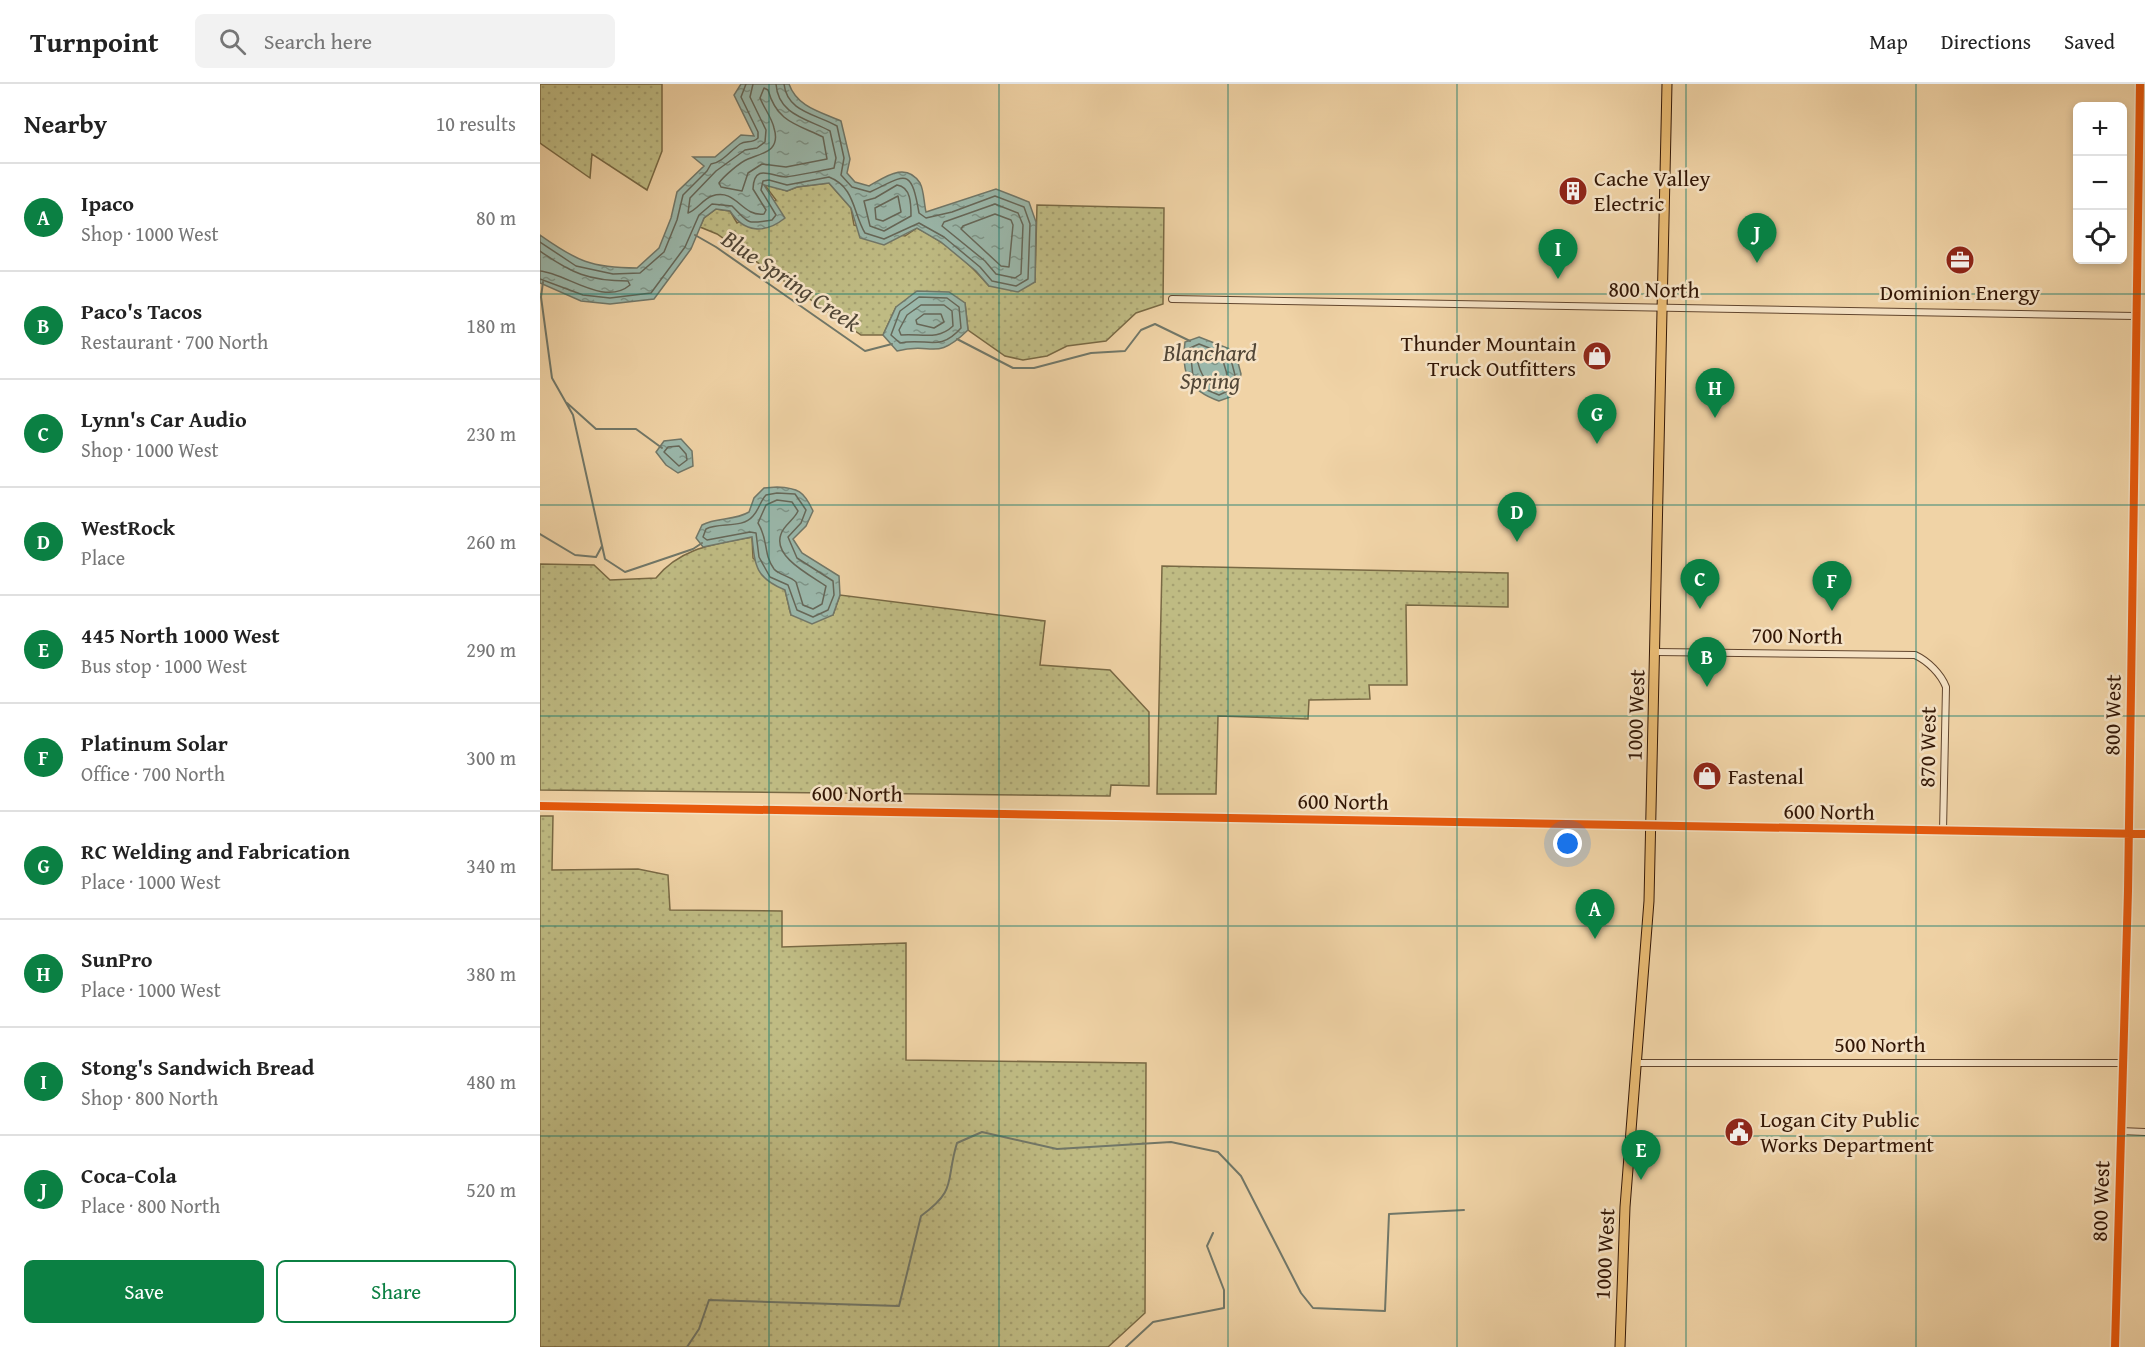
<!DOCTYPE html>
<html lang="en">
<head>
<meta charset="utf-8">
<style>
  body { margin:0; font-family:"Gentium Book Plus",serif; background:#f2f2f2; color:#222 }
  .controls { position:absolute; right:18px; top:18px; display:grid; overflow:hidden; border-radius:9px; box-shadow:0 3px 9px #0003 }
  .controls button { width:54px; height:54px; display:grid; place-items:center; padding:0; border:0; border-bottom:2px solid #e0e0e0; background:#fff; color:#222; font:30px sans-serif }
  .you { position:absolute; left:1028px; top:760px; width:21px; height:21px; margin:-15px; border:4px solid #fff; border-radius:50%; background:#1a73e8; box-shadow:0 0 0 9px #1a73e833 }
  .badge { display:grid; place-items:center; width:39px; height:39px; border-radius:50%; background:#0b8043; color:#fff; font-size:20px; font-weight:700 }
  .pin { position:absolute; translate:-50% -50px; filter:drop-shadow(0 2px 3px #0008) }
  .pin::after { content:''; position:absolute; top:32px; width:21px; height:18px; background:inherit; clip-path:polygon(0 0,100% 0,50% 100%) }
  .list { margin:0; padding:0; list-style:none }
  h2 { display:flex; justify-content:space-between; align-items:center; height:78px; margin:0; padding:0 24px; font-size:26px }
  h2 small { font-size:20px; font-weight:400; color:#767676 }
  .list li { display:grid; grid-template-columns:39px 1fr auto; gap:18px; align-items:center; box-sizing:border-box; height:108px; padding:0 24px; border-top:2px solid #e0e0e0 }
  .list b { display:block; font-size:22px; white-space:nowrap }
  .list p { margin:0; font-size:20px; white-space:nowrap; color:#767676 }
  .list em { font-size:20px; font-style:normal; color:#767676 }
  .actions { display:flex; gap:12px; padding:18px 24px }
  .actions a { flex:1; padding:14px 0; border:2px solid #0b8043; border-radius:9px; text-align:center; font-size:21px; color:#0b8043 }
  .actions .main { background:#0b8043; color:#fff }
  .icon { flex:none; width:33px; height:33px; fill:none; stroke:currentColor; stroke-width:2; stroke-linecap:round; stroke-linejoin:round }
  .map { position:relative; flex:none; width:1605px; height:1263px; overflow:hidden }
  header { display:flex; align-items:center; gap:36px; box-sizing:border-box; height:84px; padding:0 30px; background:#fff; border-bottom:2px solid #e0e0e0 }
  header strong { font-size:28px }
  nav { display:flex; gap:33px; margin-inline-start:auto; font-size:21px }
  .search { width:420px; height:54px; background:#f2f2f2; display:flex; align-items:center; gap:15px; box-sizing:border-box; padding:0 21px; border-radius:9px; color:#767676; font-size:22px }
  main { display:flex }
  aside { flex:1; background:#fff }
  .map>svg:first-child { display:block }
  .grass { fill:url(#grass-dots); stroke:#796944; stroke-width:1.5 }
  .water { fill:url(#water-ripples); stroke:#717768; stroke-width:1.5 }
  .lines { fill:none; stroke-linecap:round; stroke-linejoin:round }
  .shore { stroke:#666758; stroke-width:1.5 }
  .stream { stroke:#717768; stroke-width:2 }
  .minor-casing { stroke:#62462e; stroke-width:8 }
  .primary-casing { stroke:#331706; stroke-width:11 }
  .minor { stroke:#f5e2c5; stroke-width:6 }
  .primary { stroke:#e8ba73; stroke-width:9 }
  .cycleway-casing { stroke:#f5e2c5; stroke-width:11 }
  .cycleway { stroke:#e8590c; stroke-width:8 }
  .grid { fill:none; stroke:#0f766e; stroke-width:1.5; stroke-opacity:0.55 }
  .labels { text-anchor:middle; stroke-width:5; stroke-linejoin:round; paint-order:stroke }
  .poi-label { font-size:22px; fill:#331706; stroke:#f5e2c5; text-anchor:start }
  .street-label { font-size:22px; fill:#331706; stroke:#f5e2c5 }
  .water-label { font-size:24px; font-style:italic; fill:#524737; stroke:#f5e2c5 }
</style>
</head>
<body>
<header>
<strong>Turnpoint</strong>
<div class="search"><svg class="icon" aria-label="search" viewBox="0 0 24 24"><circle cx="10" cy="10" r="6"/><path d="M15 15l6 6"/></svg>Search here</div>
<nav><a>Map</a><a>Directions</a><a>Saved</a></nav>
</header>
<main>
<aside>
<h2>Nearby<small>10 results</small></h2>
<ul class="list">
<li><span class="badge">A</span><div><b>Ipaco</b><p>Shop · 1000 West</p></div><em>80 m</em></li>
<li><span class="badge">B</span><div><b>Paco's Tacos</b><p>Restaurant · 700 North</p></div><em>180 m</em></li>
<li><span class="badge">C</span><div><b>Lynn's Car Audio</b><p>Shop · 1000 West</p></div><em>230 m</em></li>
<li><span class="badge">D</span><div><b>WestRock</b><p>Place</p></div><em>260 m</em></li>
<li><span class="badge">E</span><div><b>445 North 1000 West</b><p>Bus stop · 1000 West</p></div><em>290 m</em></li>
<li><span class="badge">F</span><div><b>Platinum Solar</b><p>Office · 700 North</p></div><em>300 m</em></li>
<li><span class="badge">G</span><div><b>RC Welding and Fabrication</b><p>Place · 1000 West</p></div><em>340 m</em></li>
<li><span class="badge">H</span><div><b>SunPro</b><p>Place · 1000 West</p></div><em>380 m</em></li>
<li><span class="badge">I</span><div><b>Stong's Sandwich Bread</b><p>Shop · 800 North</p></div><em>480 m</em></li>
<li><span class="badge">J</span><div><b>Coca-Cola</b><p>Place · 800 North</p></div><em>520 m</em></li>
</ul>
<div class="actions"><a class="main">Save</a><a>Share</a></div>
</aside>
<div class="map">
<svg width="1605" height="1263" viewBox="0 0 1605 1263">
  <defs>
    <pattern id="grass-dots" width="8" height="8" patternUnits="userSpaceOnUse" patternTransform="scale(1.5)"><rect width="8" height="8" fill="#bfbb83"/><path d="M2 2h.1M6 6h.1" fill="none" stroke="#a5a070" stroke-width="1.8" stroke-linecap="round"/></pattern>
    <pattern id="water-ripples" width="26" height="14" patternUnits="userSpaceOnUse" patternTransform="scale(1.5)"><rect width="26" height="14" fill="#9ab7aa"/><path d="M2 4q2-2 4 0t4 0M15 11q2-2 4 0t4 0" fill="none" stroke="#7e9488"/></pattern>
  </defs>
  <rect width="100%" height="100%" fill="#f0d3a6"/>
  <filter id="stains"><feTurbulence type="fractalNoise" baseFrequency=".00333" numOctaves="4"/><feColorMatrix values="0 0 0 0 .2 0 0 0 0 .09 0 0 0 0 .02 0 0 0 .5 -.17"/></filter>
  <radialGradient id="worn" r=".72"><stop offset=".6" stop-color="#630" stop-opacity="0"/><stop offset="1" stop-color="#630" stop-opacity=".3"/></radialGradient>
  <path class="grass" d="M0,0H122V67L107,106L52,70L50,94L0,59Z
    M289,99L311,124L314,141L365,152L377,144C404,157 430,180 449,202L495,198L497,121L624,124L623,220L596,229L566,257L527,262L507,272L483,276L465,272L428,246L425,219L356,223L343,251H321L177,150L160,143L164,134L176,125L190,127L197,139L236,116L224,100L247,107L257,103Z
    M212,453L213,474L245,506L251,531H293L300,511L505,537L500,581L570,586L609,628V702L571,701L570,712L0,706V480L54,481L70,496L116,494C141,463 176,460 212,453Z
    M622,482L968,489V523L866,521L867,601H829L830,615L769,616L768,635L678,632L676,710H617Z
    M0,732H13L12,786L98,785L128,791L130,826L242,827V863L366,859V976L606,979L605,1229L568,1263H0Z"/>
  <path class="water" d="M201,0H249C257,23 281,28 301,37L310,75L307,89L315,98L329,102C345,93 366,77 380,99C384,106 384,120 386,128L456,105L489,118L496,138L495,198L478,208L449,202L436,187L401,158L377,144L344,161L320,154L311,124L289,99L257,103L247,107L224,101L245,134C225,150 204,149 190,127L176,125L164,134L151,165L114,215L70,220L41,217L0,199V151C37,177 51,184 97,184L119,164L131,134L137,108L164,82L153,73H175L201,51L214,52L194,11Z
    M377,207L409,208L425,219L428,246C394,279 393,257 357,267L343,251L356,223Z
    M659,253L695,267L701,290L696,311L679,317C648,306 641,290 645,258Z
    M141,355L152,367L153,382L138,389L126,381L116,368L124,357Z
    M237,403C258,404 264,407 273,427L266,442L253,455L262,469L299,492L300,511L293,531L272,540L251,531L245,506C216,494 215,483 212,453L163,463L156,454L162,441C177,433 194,437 209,428L214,414L224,404Z"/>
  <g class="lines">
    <path class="shore" d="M213,0L210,13L226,46L225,58L217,64L205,66L176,87L150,114L148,129C157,126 163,115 172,112C197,104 201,133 224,130L226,126L213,105C214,78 232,93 246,93C254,92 285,86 294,84L296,74L290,47C268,35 238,31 236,0
      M224,4L228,6C237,38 256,40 283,53L287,75L246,83L222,80L208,89L202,107L181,103L179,99C183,93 200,78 208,75C223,69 241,67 234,44C232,34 224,24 220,14Z
      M357,101C371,103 371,120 371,132L344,147L330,142L324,117L335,114Z
      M358,112L361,128L343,137L336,135L335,124Z
      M455,120L478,129L483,141L481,190L475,194L456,190L445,177L402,142L404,138Z
      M455,130L471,136L473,141L469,183L461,182L421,145L423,142Z
      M0,158L36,182L73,190L100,189L124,168L137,136L143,111L167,87L171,80C182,79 190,67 200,60C206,56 212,60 218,54V48L201,13L206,0
      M0,167C31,189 49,197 88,197L90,201C64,223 26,189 0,187
      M0,195L43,211L70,214L111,209L145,163L159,131L172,120L192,122C210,140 205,140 232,136L236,131L221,106L223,97L229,96L247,101L289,93C315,103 313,129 325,149L344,155L379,139L404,153L440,183L452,197L476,202L488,195L490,140L484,123L455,112L412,128L386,134L379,129C371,82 366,91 330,108L312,103L301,91L304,74L297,42C276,30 247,28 244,0
      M379,213L407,214L419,223L421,244C399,269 387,253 360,259L351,251L360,227Z
      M381,221H404L412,227L413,242C397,257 381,249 361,251L359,246L367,231Z
      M384,230H401L404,238L394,244L377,240L376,236Z
      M659,260L690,272L695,291L690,306L679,311L667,306L653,293L650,264Z
      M660,268L683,277L687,290L684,301C667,308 659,286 657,274Z
      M139,362L146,370L147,376L139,382L124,368L128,363Z
      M237,409L255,410L266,426L261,439L248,453L257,474L293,497L294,511L288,526L273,533L257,526L248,501L230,493L219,473L216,449L210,448L167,456L163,453L166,445C180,438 202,445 213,432C219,426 220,417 226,411Z
      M237,416L252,418L258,427C254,436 244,441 241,450C232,473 272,492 286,502L282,520L273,525L263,521L256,498C250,492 239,491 234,485C223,470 229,457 218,439L226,421Z"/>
    <path class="stream" d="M155,151L176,163L325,267L352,260
      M3,198L1,213L12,294L33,331L65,475L85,488L153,465L162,459
      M417,255L473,284H494L551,269L585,267L601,246L615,240L650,257
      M27,319L56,345H96L122,364
      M0,450L35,471L56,473L62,462
      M147,1263L159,1245L169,1216L359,1222L381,1132C418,1105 405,1098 417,1059L442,1048L517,1065L631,1058L678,1068L701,1092L761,1209L773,1224L845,1227L849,1130L924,1126
      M586,1263L613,1238L684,1224V1206L667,1162L673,1149"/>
    <g class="minor-casing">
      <path id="minor" d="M632,215L1595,232
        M1117,568L1375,571C1388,577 1401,590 1406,603L1403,747
        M0,722L1605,750
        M1097,979H1583
        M1580,1047L1605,1048
        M1575,1263L1588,807L1600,0"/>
    </g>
    <g class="primary-casing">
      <path id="primary" d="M1080,1263L1085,1123L1109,817L1127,0"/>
    </g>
    <use href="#minor" class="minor"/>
    <use href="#primary" class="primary"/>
    <g class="cycleway-casing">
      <path id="cycleway" d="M0,722L1605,750
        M1575,1263L1588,807L1600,0"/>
    </g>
    <use href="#cycleway" class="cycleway"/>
  </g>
  <path class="grid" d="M229,0V1263M459,0V1263M688,0V1263M917,0V1263M1146,0V1263M1376,0V1263M0,210H1605M0,421H1605M0,632H1605M0,842H1605M0,1052H1605"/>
  <defs>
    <g id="building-disc" transform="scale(1.5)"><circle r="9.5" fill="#8f2418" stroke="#f5e2c5"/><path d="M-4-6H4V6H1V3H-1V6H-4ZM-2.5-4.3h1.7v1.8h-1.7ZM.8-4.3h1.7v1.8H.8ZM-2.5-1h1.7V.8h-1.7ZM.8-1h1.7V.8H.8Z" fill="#fff"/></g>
    <g id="office-disc" transform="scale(1.5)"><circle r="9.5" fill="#8f2418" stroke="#f5e2c5"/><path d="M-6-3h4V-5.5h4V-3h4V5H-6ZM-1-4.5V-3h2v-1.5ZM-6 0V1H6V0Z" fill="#fff"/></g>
    <g id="shop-disc" transform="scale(1.5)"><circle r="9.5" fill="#8f2418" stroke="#f5e2c5"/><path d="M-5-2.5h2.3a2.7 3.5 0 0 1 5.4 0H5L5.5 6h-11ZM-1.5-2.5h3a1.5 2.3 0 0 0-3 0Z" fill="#fff"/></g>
    <g id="civic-disc" transform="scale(1.5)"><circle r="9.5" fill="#8f2418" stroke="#f5e2c5"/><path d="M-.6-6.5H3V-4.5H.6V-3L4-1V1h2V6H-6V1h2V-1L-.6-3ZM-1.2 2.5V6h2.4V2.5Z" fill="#fff"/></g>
  </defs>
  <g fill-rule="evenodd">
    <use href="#building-disc" x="1033" y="107"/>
    <use href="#office-disc" x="1420" y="176"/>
    <use href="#shop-disc" x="1057" y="272"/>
    <use href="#shop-disc" x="1167" y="692"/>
    <use href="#civic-disc" x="1199" y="1048"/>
  </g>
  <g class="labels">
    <g class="poi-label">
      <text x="1054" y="102">Cache Valley<tspan x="1054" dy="25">Electric</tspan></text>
      <text x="1420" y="216" text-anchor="middle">Dominion Energy</text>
      <text x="1036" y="267" text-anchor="end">Thunder Mountain<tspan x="1036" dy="25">Truck Outfitters</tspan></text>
      <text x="1188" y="700">Fastenal</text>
      <text x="1220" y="1043">Logan City Public<tspan x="1220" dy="25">Works Department</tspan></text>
    </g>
    <g class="street-label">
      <text transform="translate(1114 205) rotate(1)" y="8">800 North</text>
      <text transform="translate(1257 551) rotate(1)" y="8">700 North</text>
      <text transform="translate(1095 631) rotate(-88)" y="8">1000 West</text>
      <text transform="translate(1572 631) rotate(-89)" y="8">800 West</text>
      <text transform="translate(1387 663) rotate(-89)" y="8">870 West</text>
      <text transform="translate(317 709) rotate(1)" y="8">600 North</text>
      <text transform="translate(803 717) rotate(1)" y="8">600 North</text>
      <text transform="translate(1289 727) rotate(1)" y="8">600 North</text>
      <text x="1340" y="968">500 North</text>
      <text transform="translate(1560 1117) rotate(-88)" y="8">800 West</text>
      <text transform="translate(1064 1170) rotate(-87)" y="8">1000 West</text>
    </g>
    <g class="water-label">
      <text transform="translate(251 197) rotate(34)" y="8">Blue Spring Creek</text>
      <text x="670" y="277">Blanchard<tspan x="670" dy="28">Spring</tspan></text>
    </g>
  </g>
  <rect width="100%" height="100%" filter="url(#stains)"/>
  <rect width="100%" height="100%" fill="url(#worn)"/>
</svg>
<div class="controls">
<button>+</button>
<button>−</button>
<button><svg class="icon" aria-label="locate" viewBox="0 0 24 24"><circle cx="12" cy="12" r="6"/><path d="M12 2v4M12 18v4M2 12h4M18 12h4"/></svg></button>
</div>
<div class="you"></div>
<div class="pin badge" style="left:1055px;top:855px">A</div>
<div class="pin badge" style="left:1167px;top:603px">B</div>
<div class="pin badge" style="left:1160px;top:525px">C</div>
<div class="pin badge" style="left:977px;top:458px">D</div>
<div class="pin badge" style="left:1101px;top:1096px">E</div>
<div class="pin badge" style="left:1292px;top:527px">F</div>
<div class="pin badge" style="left:1057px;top:360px">G</div>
<div class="pin badge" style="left:1175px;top:334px">H</div>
<div class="pin badge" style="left:1018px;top:195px">I</div>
<div class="pin badge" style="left:1217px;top:179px">J</div>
</div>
</main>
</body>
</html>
